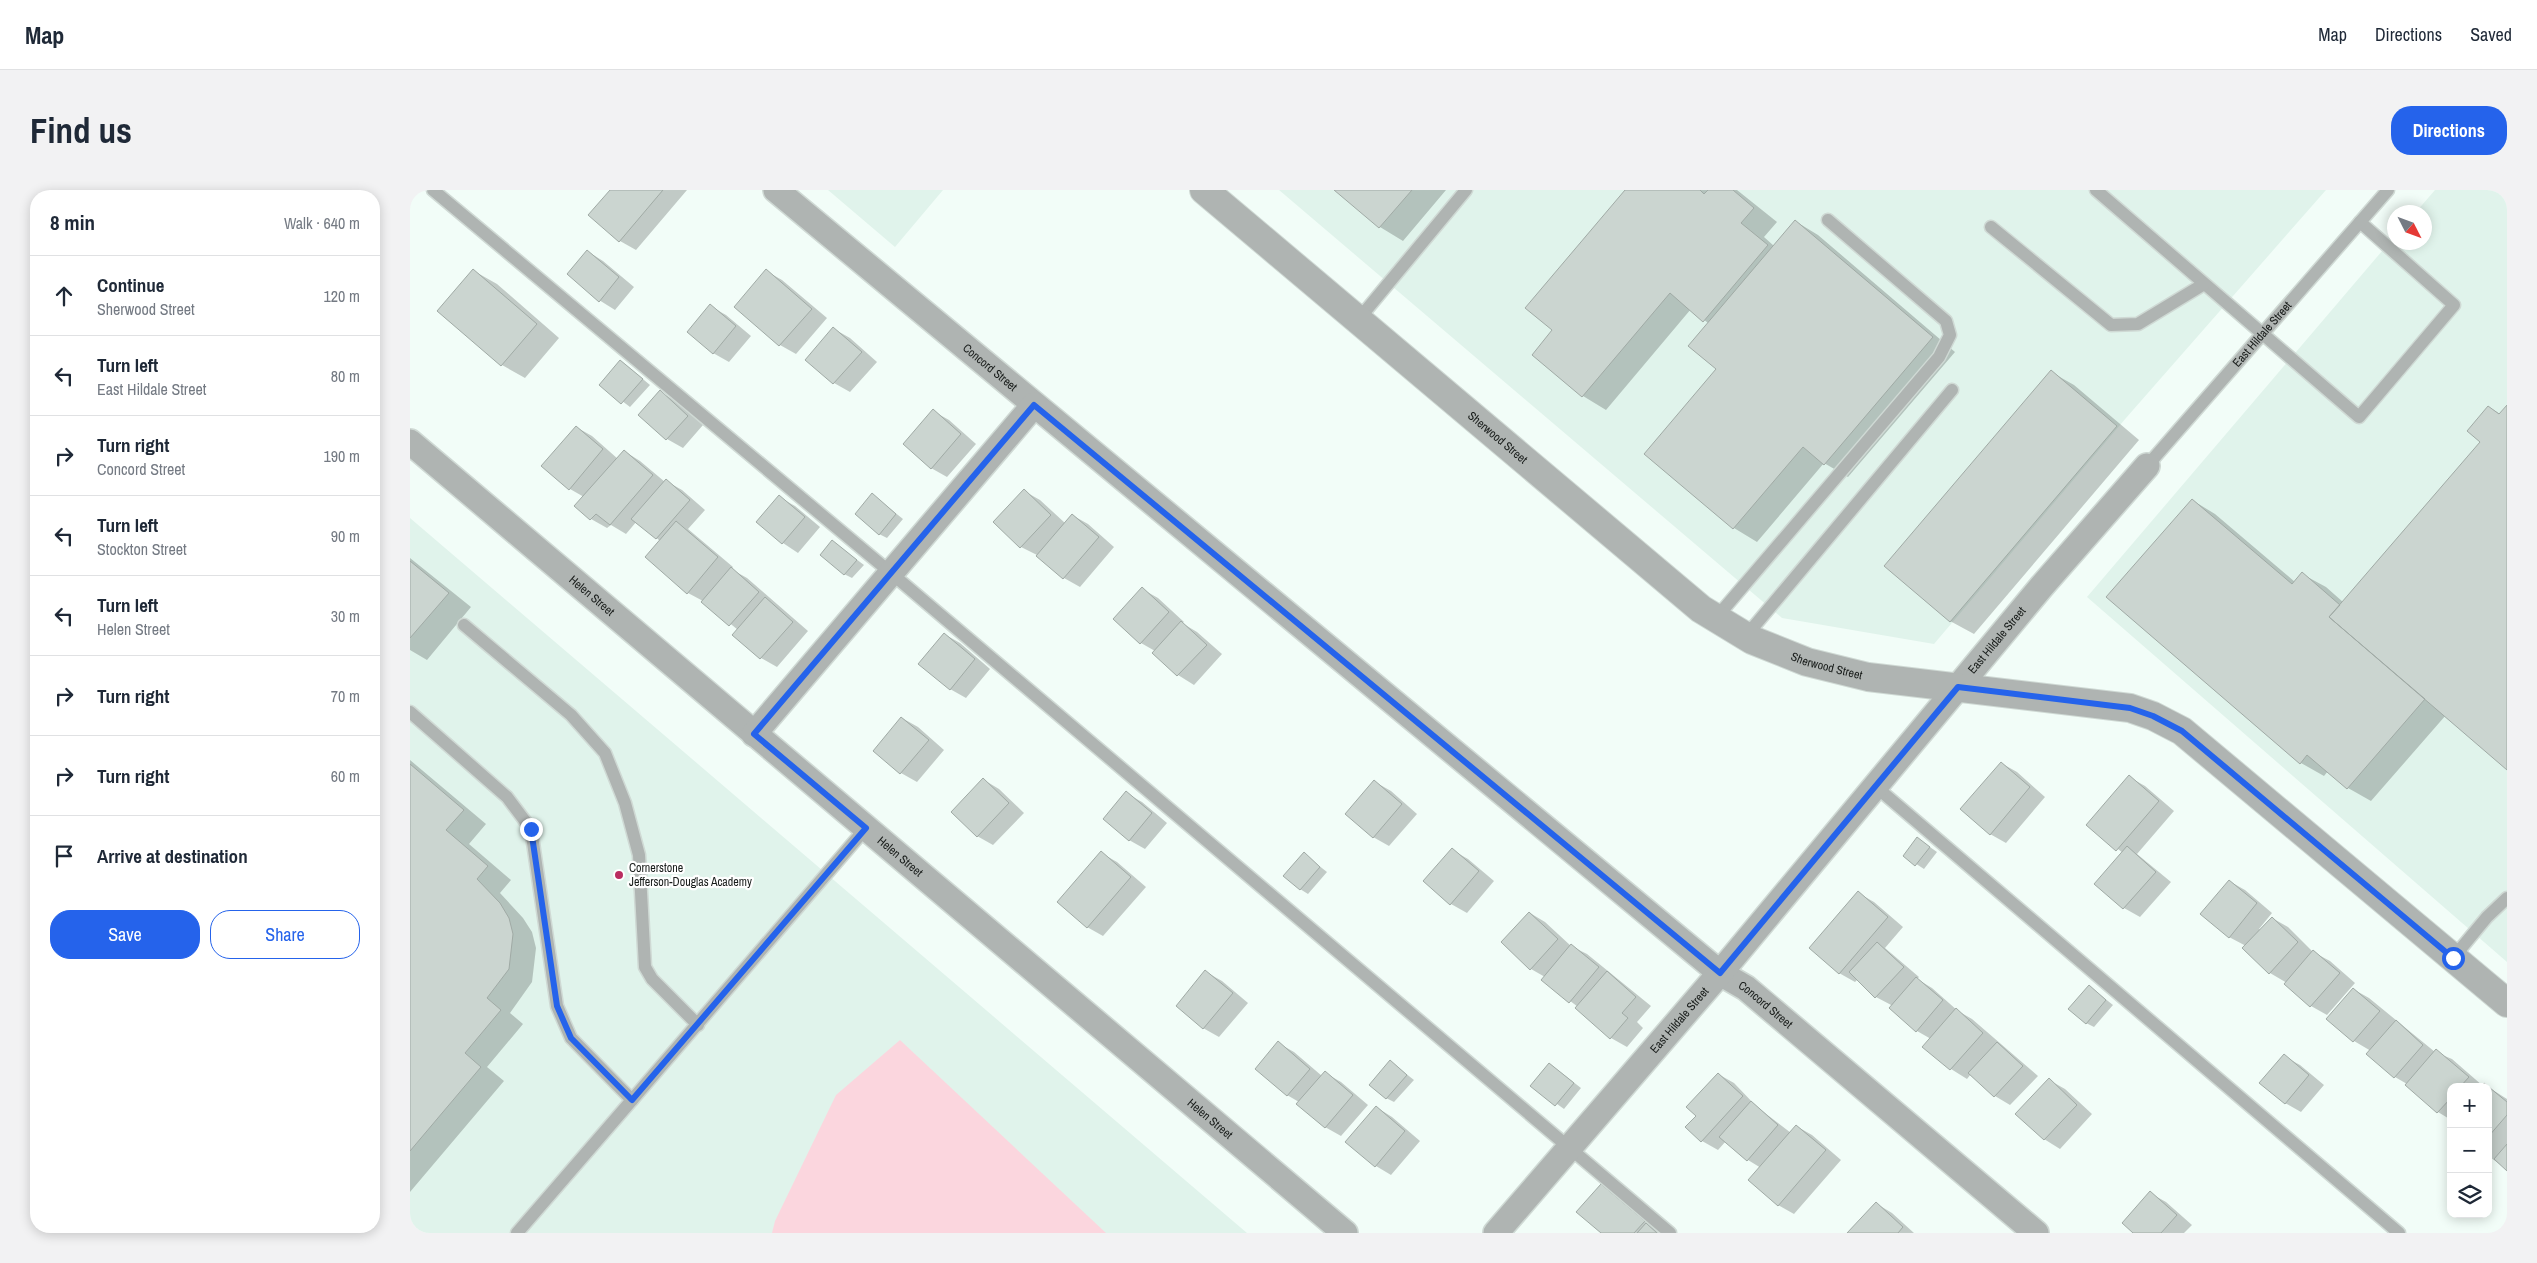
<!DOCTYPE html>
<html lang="en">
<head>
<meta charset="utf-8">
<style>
  body { margin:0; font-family:"Archivo Narrow",sans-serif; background:#f2f2f3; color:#1f2937 }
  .controls { position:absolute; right:15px; bottom:15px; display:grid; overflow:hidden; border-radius:10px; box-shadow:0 2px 12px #0003 }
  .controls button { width:45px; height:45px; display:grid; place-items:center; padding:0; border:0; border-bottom:1px solid #e0e1e3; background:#fff; color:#1f2937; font:25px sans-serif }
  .compass { position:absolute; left:1977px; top:15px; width:45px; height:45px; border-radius:50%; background:#fff; box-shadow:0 2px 12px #0003; rotate:132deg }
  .stop { position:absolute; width:15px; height:15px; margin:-11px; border:4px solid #2563eb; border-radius:50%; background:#fff }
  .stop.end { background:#2563eb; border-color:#fff; box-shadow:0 1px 5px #0008 }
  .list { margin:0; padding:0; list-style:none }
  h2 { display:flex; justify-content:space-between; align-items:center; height:65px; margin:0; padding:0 20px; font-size:21px }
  h2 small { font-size:16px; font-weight:400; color:#747a83 }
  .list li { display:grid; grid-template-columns:32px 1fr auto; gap:15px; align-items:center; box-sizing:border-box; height:80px; padding:0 20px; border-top:1px solid #e0e1e3 }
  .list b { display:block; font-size:19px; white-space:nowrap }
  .list p { margin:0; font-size:16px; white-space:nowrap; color:#747a83 }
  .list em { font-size:16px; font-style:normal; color:#747a83 }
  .actions { display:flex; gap:10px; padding:15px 20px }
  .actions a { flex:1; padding:11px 0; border:1px solid #2563eb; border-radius:20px; text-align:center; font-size:18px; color:#2563eb }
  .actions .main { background:#2563eb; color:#fff }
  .icon { flex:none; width:28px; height:28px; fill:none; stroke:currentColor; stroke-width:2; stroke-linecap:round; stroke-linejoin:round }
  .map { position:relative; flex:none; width:2097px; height:1043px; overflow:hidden; border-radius:20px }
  header { display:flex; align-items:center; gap:30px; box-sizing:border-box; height:70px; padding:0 25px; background:#fff; border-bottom:1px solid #e0e1e3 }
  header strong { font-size:24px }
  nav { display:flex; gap:28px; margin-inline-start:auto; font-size:18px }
  .intro { display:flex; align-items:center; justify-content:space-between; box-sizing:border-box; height:120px; padding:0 30px }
  h1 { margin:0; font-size:35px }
  .button { padding:12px 22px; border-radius:20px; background:#2563eb; color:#fff; font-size:18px; font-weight:700 }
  main { display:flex; gap:30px; padding:0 30px }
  aside { flex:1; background:#fff; border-radius:20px; box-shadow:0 2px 12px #0003 }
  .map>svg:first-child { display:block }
  .built { fill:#e0f3eb }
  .green { fill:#fbd6de }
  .shadow { fill:#0003 }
  .building { fill:#cbd5d0; stroke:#a0aaa5 }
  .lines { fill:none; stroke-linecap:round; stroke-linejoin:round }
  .service-casing { stroke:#cfd9d4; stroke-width:15 }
  .minor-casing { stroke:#cfd9d4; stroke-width:28 }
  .tertiary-casing { stroke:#cfd9d4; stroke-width:30 }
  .service { stroke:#afb4b2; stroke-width:12 }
  .minor { stroke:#afb4b2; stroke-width:25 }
  .tertiary { stroke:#afb4b2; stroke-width:28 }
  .route { stroke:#2563eb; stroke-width:6 }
  .poi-dot { fill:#ba2d60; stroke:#fff; stroke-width:2 }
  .labels { text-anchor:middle; stroke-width:4.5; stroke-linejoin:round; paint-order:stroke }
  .street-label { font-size:12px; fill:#181c1a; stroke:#fff }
  .poi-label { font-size:12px; fill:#181c1a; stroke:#fff; text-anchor:start }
</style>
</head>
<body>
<header>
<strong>Map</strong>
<nav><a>Map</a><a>Directions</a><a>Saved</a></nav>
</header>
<div class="intro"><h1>Find us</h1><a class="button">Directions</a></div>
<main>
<aside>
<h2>8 min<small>Walk · 640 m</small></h2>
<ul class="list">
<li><svg class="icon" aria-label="ahead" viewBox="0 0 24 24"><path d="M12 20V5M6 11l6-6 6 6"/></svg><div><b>Continue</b><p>Sherwood Street</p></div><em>120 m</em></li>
<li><svg class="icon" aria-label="left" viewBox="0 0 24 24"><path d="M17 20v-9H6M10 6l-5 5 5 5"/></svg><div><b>Turn left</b><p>East Hildale Street</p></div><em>80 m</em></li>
<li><svg class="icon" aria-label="right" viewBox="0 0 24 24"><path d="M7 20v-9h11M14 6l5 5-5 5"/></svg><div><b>Turn right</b><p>Concord Street</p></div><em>190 m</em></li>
<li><svg class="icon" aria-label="left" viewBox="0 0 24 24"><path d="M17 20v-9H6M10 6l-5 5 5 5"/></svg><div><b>Turn left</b><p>Stockton Street</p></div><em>90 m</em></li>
<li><svg class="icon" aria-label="left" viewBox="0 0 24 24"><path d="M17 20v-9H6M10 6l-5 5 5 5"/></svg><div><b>Turn left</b><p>Helen Street</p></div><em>30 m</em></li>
<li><svg class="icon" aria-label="right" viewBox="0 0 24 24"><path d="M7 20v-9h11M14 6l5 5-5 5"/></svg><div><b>Turn right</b></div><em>70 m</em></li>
<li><svg class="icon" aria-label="right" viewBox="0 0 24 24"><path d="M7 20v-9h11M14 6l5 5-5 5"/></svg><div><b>Turn right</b></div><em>60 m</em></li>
<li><svg class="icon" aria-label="arrive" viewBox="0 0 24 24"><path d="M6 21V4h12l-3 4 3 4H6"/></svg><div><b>Arrive at destination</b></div></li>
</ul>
<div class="actions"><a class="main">Save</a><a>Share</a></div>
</aside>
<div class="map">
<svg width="2097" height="1043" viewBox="0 0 2097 1043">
  <rect width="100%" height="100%" fill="#f2fdf8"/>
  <path class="built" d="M418,0H533L485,57Z
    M869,0H1916L1716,228L1524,454L1372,428Z
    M2025,0H2097V772L1677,407L1984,47V52H2014V22H2006Z
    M0,328L837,1043H0Z"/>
  <path class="green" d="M490,850L696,1043H362L365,1031L426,905Z"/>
  <path class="shadow" d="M202,0H277L226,60L210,51L180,25Z
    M926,0H1036L993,51L970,37Z
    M1216,0H1327L1367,32L1354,47L1364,56L1385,31L1408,45L1545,162L1438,287L1414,273L1347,352L1324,338L1236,264L1307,179L1298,133L1281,119L1196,220L1173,206L1144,140Z
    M177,61L193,71L224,97L205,120L189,110Z
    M64,81L87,94L149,148L115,188L92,175L29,121Z
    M356,81L372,90L417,128L386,164L370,155L326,117Z
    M300,116L316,125L341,146L319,172L303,163Z
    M424,139L440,148L467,172L440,202L424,193L397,170Z
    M211,171L240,195L220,217L191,195Z
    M1641,182L1664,195L1729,250L1564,444L1540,431Z
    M250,202L266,211L293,235L273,258L257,249L230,225Z
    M2097,216V578L2036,525L1961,611L1938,598L1918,581L1914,586L1891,573L1782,310L1805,324L1885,392L1892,384L1916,397L1933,412L2072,251L2079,217L2090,224Z
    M523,221L539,230L566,254L537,287L521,278Z
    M166,237L182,246L208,269L214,261L230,271L255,292L256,291L272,300L295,320L278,339L323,377L321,379L337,388L398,441L367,477L351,468L324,445L328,440L293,411L278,403L250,351L227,331L216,344L201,335L197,338L181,329L166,316L174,307L160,299Z
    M614,301L630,310L655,333L662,325L678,334L704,357L670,397L654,388L627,365L611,357Z
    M463,305L493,329L477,348L469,344Z
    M369,307L385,316L410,337L388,363L373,353L348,332Z
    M422,351L454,375L442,388L434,384Z
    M0,368L61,417L17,470L0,460Z
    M732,399L748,408L774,432L772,433L787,442L812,464L784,495L768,485L744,463L745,461L731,453Z
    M534,444L550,453L580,479L556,508L540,499Z
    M492,528L508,537L534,560L507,592L491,583Z
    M0,570L76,634L59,654L101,690L90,703L113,728L122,742L126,758L122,792L100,823L113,834L77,877L94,891L0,1002Z
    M1591,573L1607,582L1635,607L1596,653L1580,644Z
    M1719,587L1735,596L1764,621L1727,664L1761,692L1730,727L1714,718L1686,694L1713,663L1678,635Z
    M574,590L589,599L614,623L583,655L567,646Z
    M965,592L981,601L1007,624L979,656L963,647Z
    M716,603L732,612L757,633L735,659L719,650Z
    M1507,648L1527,662L1514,679L1494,666Z
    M1042,660L1058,669L1084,691L1057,723L1041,714L1015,691Z
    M691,663L707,672L736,697L693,746L677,737Z
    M894,664L917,682L898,704L890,699Z
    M1819,691L1835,700L1862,723L1849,739L1851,740L1862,728L1878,737L1903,762L1920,771L1945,793L1917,825L1901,816L1876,794L1877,793L1860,783L1836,756L1819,747Z
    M1448,703L1464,712L1493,737L1475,758L1509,787L1507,789L1522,798L1548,821L1562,829L1628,886L1600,915L1585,906L1561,884L1557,889L1541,879L1514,856L1521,849L1507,841L1483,816L1466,807L1448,789L1445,792L1429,783Z
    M1120,723L1135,732L1161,756L1177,764L1241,816L1227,832L1233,838L1217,857L1201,848L1168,817L1133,790L1135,787L1121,779Z
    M796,782L812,791L838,813L809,847L793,838Z
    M1679,796L1703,815L1684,837L1676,833Z
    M1943,799L1959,808L2025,862L2042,869L2073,896L2078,897H2041V930L2028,922L1997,894L1985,887L1961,861L1944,851L1918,829Z
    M868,853L884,862L912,886L915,883L931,892L958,915L931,946L915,937L889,912L877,905Z
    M1874,866L1890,875L1914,895L1891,922L1875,913Z
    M981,872L1004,890L984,912L976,908Z
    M1140,874L1171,898L1154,919L1122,896Z
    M1308,884L1324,893L1347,917L1381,943L1386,936L1402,945L1431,970L1384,1024L1368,1015L1351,978L1338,970L1316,951L1308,960L1292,951L1288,926Z
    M1639,890L1655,899L1682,924L1650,959L1634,949Z
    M2078,897L2097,909V979L2078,966Z
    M966,917L982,927L1010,951L981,985L966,976L937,952Z
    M1191,996L1207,1005L1250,1043H1193Z
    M1740,1003L1756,1012L1782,1035L1774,1043H1725Z
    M1467,1014L1482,1023L1504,1043H1439Z"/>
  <path class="building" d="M200,0H253L209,52L178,25Z
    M924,0H1002L969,38Z
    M1215,0H1290L1294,4L1298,0H1323L1344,18L1331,33L1358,55L1293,132L1260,103L1172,207L1122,165L1142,140L1115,118Z
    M1385,30L1523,147L1414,275L1393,257L1323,339L1234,264L1306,179L1278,156Z
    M177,60L209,87L189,112L157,84Z
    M63,79L127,134L91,176L27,121Z
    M356,79L402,119L369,156L324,117Z
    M300,114L326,136L303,164L277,142Z
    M423,137L452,162L423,194L395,170Z
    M210,170L233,189L211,214L189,195Z
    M1641,180L1707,236L1540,432L1474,376Z
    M250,200L278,226L256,250L228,225Z
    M2097,215V580L1919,427L2070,252L2057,241L2078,216L2089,224Z
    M523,219L551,244L521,279L493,254Z
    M166,236L193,259L159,300L131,276Z
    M214,260L243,285L200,335L186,324L180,330L164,316Z
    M256,289L280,310L246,349L221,329Z
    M614,299L641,325L610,358L583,332Z
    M462,303L486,324L469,345L445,324Z
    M369,305L395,327L372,354L346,332Z
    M1782,309L1882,394L1892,382L1930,415L1919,427L2015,509L1937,599L1897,565L1890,574L1696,407Z
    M662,324L689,347L653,389L626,366Z
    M266,331L308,367L277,404L235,367Z
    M422,350L447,370L434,385L410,365Z
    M0,371L39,403L0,448Z
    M321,377L349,402L319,436L291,412Z
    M732,397L759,422L730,454L703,429Z
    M355,407L383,432L350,469L322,445Z
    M771,431L797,455L767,486L742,463Z
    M534,443L565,469L540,500L508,474Z
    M491,527L519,550L490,584L463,561Z
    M1591,572L1620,597L1580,645L1550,619Z
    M0,574L54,620L36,640L78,676L67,689L90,713L99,728L103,744L99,779L77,808L91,820L55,863L71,877L0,961Z
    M1719,585L1749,611L1706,661L1676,635Z
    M573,588L599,613L567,647L541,622Z
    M964,590L992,614L963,648L935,624Z
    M716,601L742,623L719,651L693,629Z
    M1507,647L1520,657L1505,676L1493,666Z
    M1717,656L1746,682L1713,719L1684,694Z
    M1042,658L1069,681L1040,715L1013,691Z
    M691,661L721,687L677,738L647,712Z
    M894,662L910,677L890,700L873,686Z
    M1819,690L1847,713L1819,748L1790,724Z
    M1448,701L1478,727L1429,784L1399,758Z
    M1119,722L1148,749L1120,780L1091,752Z
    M1862,727L1888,752L1859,784L1832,758Z
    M1467,752L1494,777L1465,808L1439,782Z
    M1161,754L1189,777L1159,813L1131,790Z
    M1903,760L1930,783L1900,817L1874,794Z
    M795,780L823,803L793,839L766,816Z
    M1197,781L1226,807L1212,823L1218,828L1200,849L1165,818Z
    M1506,787L1533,810L1506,842L1479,818Z
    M1679,795L1696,810L1676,834L1658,819Z
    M1943,798L1970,821L1943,852L1916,829Z
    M1546,818L1573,843L1540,880L1512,857Z
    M1986,830L2013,855L1984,888L1956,864Z
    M868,851L900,879L877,906L845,879Z
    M1587,852L1613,876L1584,907L1558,883Z
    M2026,859L2059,887L2050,897H2041V908L2027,923L1995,895Z
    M1874,864L1899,885L1875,914L1849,893Z
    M980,870L997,885L976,909L959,895Z
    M1139,873L1164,893L1145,916L1120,896Z
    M915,881L943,905L915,938L886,914Z
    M1308,883L1333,906L1291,952L1275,937L1286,926L1276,917Z
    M1639,888L1667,915L1634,950L1605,924Z
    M2074,893L2097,912V925L2078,947V897H2071Z
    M1341,911L1368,935L1337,971L1309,947Z
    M966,916L995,941L965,977L935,952Z
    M1386,935L1416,960L1368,1016L1338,990Z
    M2097,954V981L2084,969Z
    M1191,994L1235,1031L1224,1043H1191L1166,1022Z
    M1740,1001L1767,1025L1751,1043H1723L1712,1033Z
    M1466,1012L1493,1037L1488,1043H1437Z
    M1236,1033L1247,1043H1227Z"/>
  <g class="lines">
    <g class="service-casing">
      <g id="service">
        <path d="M23,0L481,383L1260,1043"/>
        <path d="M1686,0L1949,227L2044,115L1950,32"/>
        <path d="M1581,37L1701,135L1728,134L1794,94"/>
        <path d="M948,130L1056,0"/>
        <path id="s1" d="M1737,276L1978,0"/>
        <path d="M1306,428L1529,167L1540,145L1536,131L1418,30"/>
        <path d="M54,435L161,525L195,563L215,613L229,665L235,777L242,789L288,835"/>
        <path d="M1336,446L1542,200"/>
        <path d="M0,522L97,607L121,639L147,816L161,848L222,910L456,638"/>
        <path d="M1465,596L1989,1043"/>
        <path d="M2043,768L2077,727L2097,708"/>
        <path d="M107,1043L222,910"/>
      </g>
    </g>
    <g class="minor-casing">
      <g id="minor">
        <path id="s2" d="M366,0L1310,783L1336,798L1626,1043"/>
        <path id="s3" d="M0,252L935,1043"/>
        <path d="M344,544L624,215"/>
        <path id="s4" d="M1086,1043L1310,783L1632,396L1737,276"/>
      </g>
    </g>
    <g class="tertiary-casing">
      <g id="tertiary">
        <path id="s5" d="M794,0L1291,419L1342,450L1397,472L1458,487L1720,518L1743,526L1772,541L2097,813"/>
      </g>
    </g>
    <use href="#service" class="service"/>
    <use href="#minor" class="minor"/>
    <use href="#tertiary" class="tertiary"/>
  </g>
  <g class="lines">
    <path class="route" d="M121,639L147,816L161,848L222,910L456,638L344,544L624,215L1310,783L1548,497L1720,518L1743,526L1772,541L2043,768"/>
  </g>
  <circle class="poi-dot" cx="209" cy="685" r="5"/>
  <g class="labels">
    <g class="street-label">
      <text dy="4" stroke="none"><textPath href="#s1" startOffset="175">East Hildale Street</textPath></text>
      <text dy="4" stroke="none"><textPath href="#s2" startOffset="278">Concord Street</textPath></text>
      <text dy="4" stroke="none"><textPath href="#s5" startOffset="384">Sherwood Street</textPath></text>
      <text dy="4" stroke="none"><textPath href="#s3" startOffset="238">Helen Street</textPath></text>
      <text dy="4" stroke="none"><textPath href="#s4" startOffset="776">East Hildale Street</textPath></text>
      <text dy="4" stroke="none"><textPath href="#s5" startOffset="789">Sherwood Street</textPath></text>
      <text dy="4" stroke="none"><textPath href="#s3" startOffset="642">Helen Street</textPath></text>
      <text dy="4" stroke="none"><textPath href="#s2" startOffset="1282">Concord Street</textPath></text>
      <text dy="4" stroke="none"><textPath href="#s4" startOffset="281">East Hildale Street</textPath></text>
      <text dy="4" stroke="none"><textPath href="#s3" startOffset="1048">Helen Street</textPath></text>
    </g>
    <g class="poi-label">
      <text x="219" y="682">Cornerstone<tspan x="219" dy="14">Jefferson-Douglas Academy</tspan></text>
    </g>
  </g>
</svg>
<div class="controls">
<button>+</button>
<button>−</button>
<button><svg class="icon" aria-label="layers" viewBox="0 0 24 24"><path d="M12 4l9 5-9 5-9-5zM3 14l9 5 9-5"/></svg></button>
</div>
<svg class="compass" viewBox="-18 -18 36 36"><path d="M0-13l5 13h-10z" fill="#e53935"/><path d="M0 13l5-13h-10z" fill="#747a83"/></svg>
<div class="stop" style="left:2043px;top:768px"></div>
<div class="stop end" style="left:121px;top:639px"></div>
</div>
</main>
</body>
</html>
